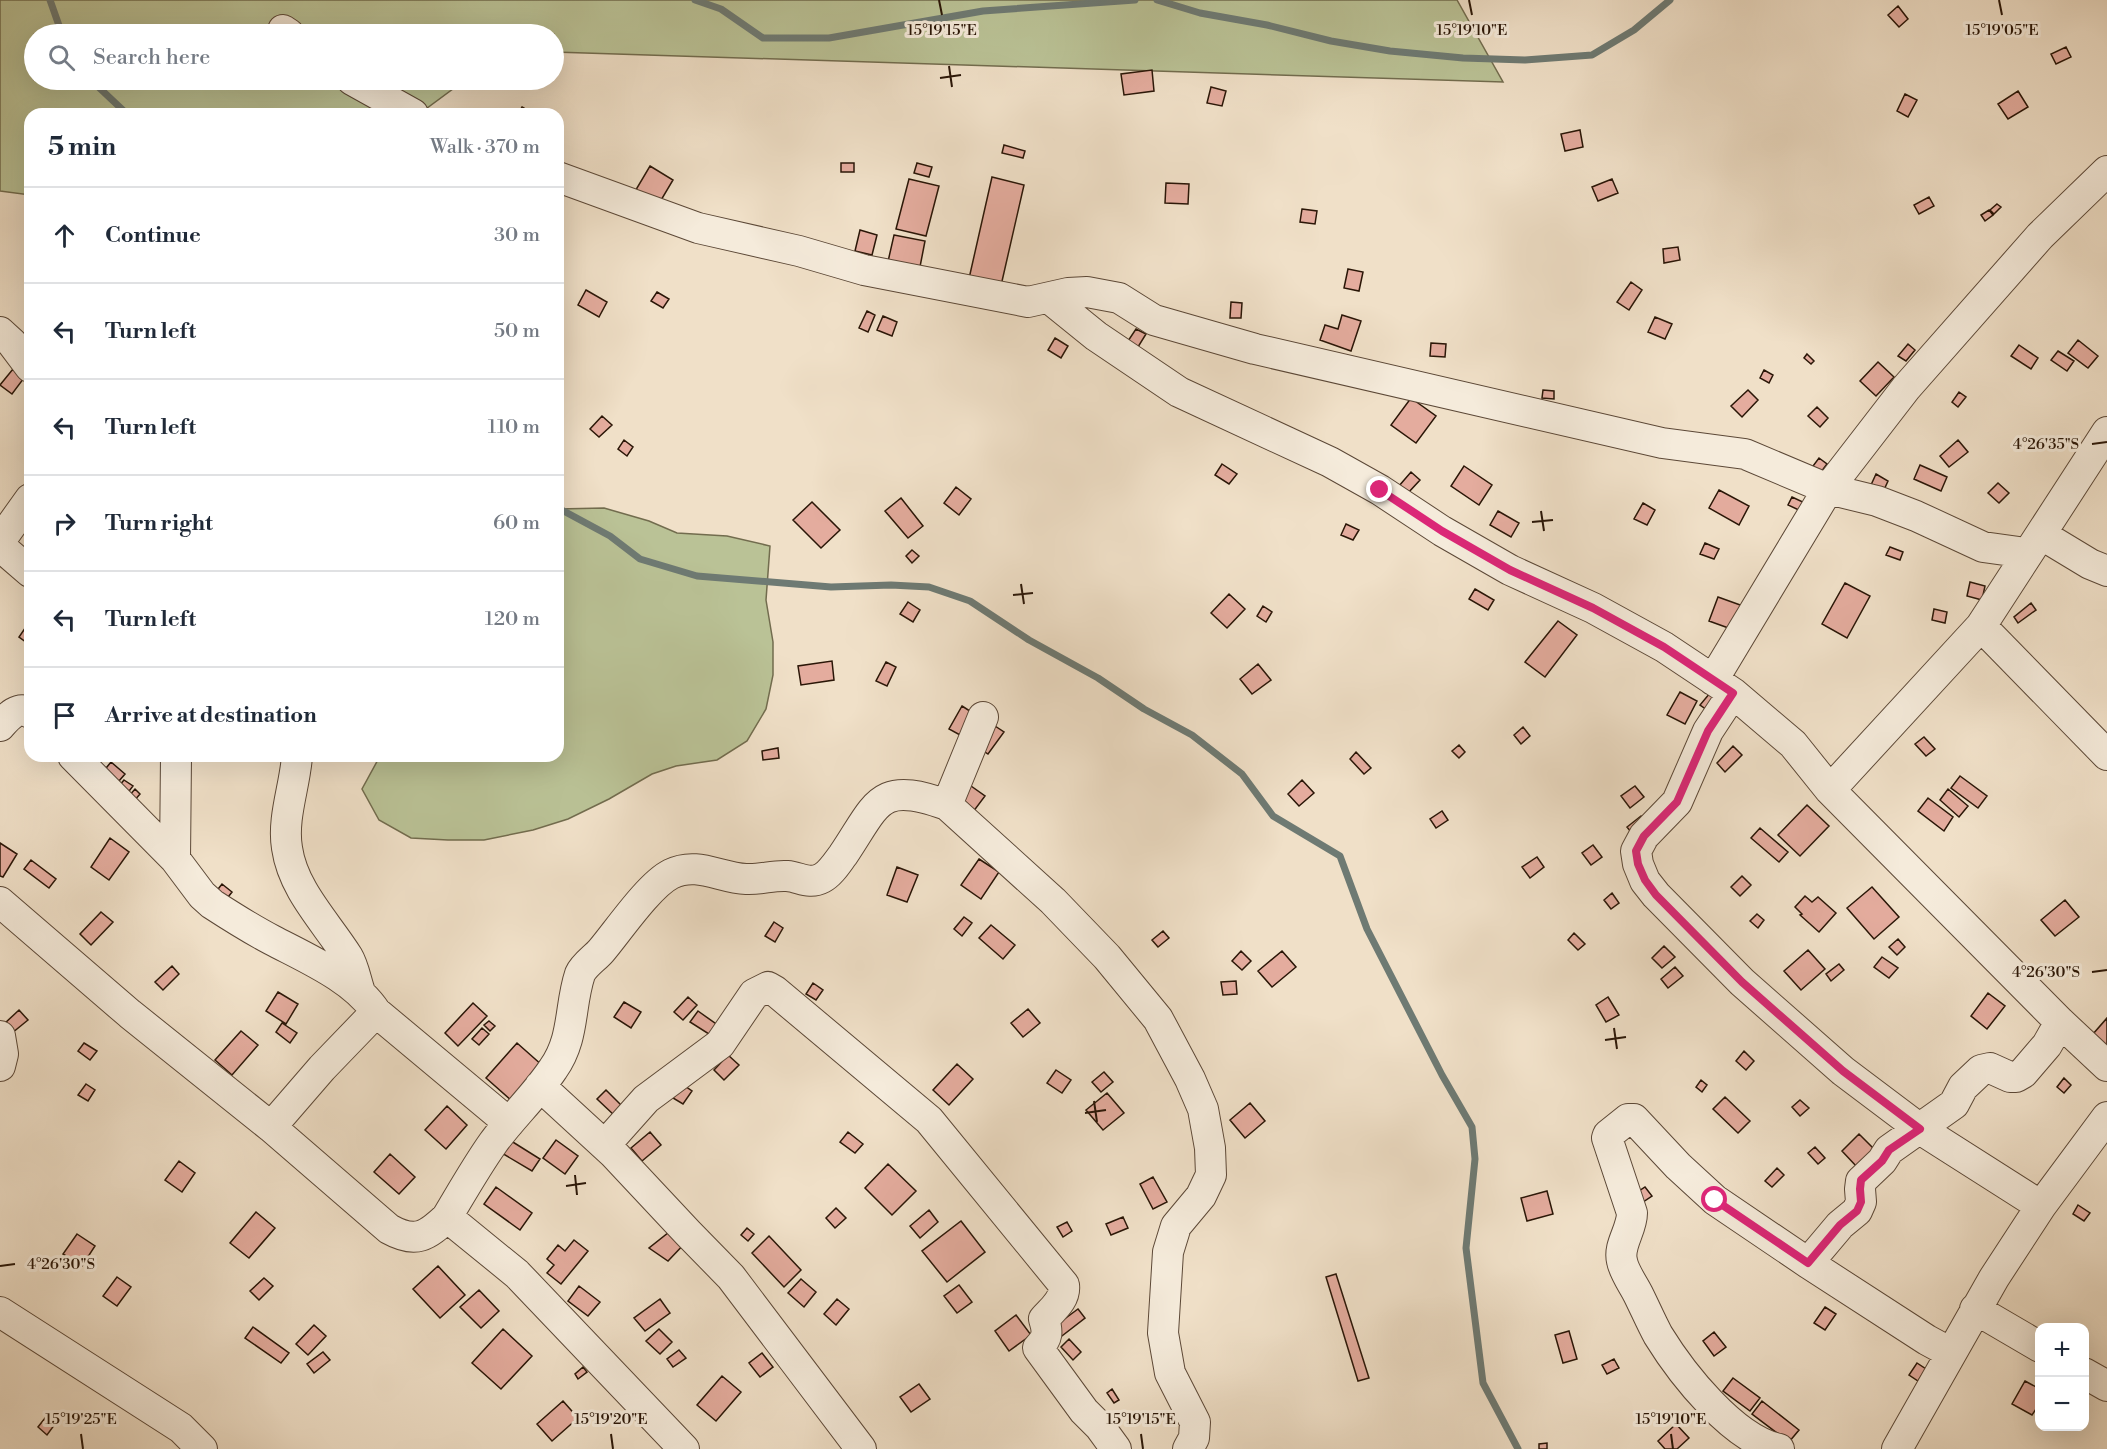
<!DOCTYPE html>
<html lang="en">
<head>
<meta charset="utf-8">
<style>
  body { margin:0; font-family:"Libre Bodoni",serif; background:#f6f6f7; color:#1f2937 }
  .controls { position:absolute; right:18px; bottom:18px; display:grid; overflow:hidden; border-radius:12px; box-shadow:0 6px 24px #0002 }
  .controls button { width:54px; height:54px; display:grid; place-items:center; padding:0; border:0; border-bottom:2px solid #e0e1e3; background:#fff; color:#1f2937; font:30px sans-serif }
  .stop { position:absolute; width:18px; height:18px; margin:-14px; border:4px solid #db2777; border-radius:50%; background:#fff }
  .stop.end { background:#db2777; border-color:#fff; box-shadow:0 2px 6px #0008 }
  .list { margin:0; padding:0; list-style:none }
  h2 { display:flex; justify-content:space-between; align-items:center; height:78px; margin:0; padding:0 24px; font-size:26px }
  h2 small { font-size:20px; font-weight:400; color:#747a83 }
  .list li { display:grid; grid-template-columns:39px 1fr auto; gap:18px; align-items:center; box-sizing:border-box; height:96px; padding:0 24px; border-top:2px solid #e0e1e3 }
  .list b { display:block; font-size:22px; white-space:nowrap }
  .list em { font-size:20px; font-style:normal; color:#747a83 }
  .icon { flex:none; width:33px; height:33px; fill:none; stroke:currentColor; stroke-width:2; stroke-linecap:round; stroke-linejoin:round }
  .map { position:relative; flex:none; width:2107px; height:1449px; overflow:hidden }
  .search { position:absolute; background:#fff; box-shadow:0 6px 24px #0002; left:24px; top:24px; width:540px; height:66px; display:flex; align-items:center; gap:15px; box-sizing:border-box; padding:0 21px; border-radius:33px; color:#747a83; font-size:22px }
  .panel { position:absolute; background:#fff; box-shadow:0 6px 24px #0002; left:24px; top:108px; width:540px; height:654px; border-radius:18px }
  .map>svg:first-child { display:block }
  .green { fill:#bac296; stroke:#726c4e; stroke-width:1.5 }
  .lines { fill:none; stroke-linecap:round; stroke-linejoin:round }
  .stream { stroke:#6e7a73; stroke-width:7 }
  .building { fill:#e4ac9e; stroke:#2a1607; stroke-width:1.5 }
  .minor-casing { stroke:#5c4837; stroke-width:32 }
  .minor { stroke:#f5ebdb; stroke-width:30 }
  .route { stroke:#db2777; stroke-width:8 }
  .ticks { fill:none; stroke:#2a1607; stroke-width:2 }
  .ticks-label { font-size:15px; text-anchor:middle; fill:#2a1607; stroke:#f5ebdb; stroke-width:6; stroke-linejoin:round; paint-order:stroke }
</style>
</head>
<body>
<div class="map">
<svg width="2107" height="1449" viewBox="0 0 2107 1449">
  <rect width="100%" height="100%" fill="#f0e0c8"/>
  <filter id="stains"><feTurbulence type="fractalNoise" baseFrequency=".00333" numOctaves="4"/><feColorMatrix values="0 0 0 0 .2 0 0 0 0 .09 0 0 0 0 .02 0 0 0 .5 -.17"/></filter>
  <radialGradient id="worn" r=".72"><stop offset=".6" stop-color="#630" stop-opacity="0"/><stop offset="1" stop-color="#630" stop-opacity=".3"/></radialGradient>
  <path class="green" d="M0,0H1457L1503,82L554,52V34H34V80H465L419,114H30V195L0,191Z
    M604,508L649,521L677,533L727,536L770,546L766,600L773,642V675L766,709L747,741L717,760L676,766L652,774L609,799L568,819L533,830L484,840H448L411,838L379,820L362,789L380,756H558V509Z"/>
  <g class="lines">
    <path class="stream" d="M50,0L62,34
      M695,0L721,9L763,38H829L983,11L1135,0
      M1157,0L1200,13L1267,25L1331,41L1390,51L1463,58L1525,60L1592,55L1634,30L1670,0
      M91,80L127,114
      M558,508L610,536L640,559L697,576L831,587L891,585L929,587L970,601L1029,640L1098,678L1144,709L1192,735L1242,774L1273,816L1340,856L1367,929L1442,1075L1472,1127L1475,1159L1466,1248L1483,1383L1518,1449"/>
  </g>
  <path class="building" d="M1898,6L1908,19L1899,27L1888,15Z
    M2066,47L2071,57L2056,64L2051,54Z
    M1152,70L1154,91L1124,95L1121,74Z
    M1211,87L1226,91L1222,106L1207,103Z
    M2018,91L2028,107L2008,119L1998,104Z
    M1905,94L1917,100L1908,117L1897,111Z
    M522,107L534,114H518Z
    M1580,130L1583,147L1565,151L1561,134Z
    M1004,145L1025,151L1023,158L1002,153Z
    M841,163H854V172H841Z
    M917,163L932,167L929,177L914,173Z
    M650,166L673,180L657,207L634,193Z
    M992,177L1024,185L1000,290L968,283Z
    M909,179L939,186L926,236L896,229Z
    M1612,179L1618,193L1598,201L1592,187Z
    M1166,183L1189,184L1188,204L1165,203Z
    M1929,197L1934,206L1919,214L1914,205Z
    M1997,204L2001,207L1994,214L1990,210Z
    M1302,209L1317,211L1315,224L1300,222Z
    M1989,210L1993,215L1985,221L1981,215Z
    M860,230L877,235L872,255L855,251Z
    M894,235L925,241L919,272L887,266Z
    M1678,247L1680,260L1664,263L1663,249Z
    M1348,269L1363,272L1359,291L1344,288Z
    M1631,282L1642,290L1629,310L1617,302Z
    M586,290L607,302L599,317L578,305Z
    M657,292L669,299L663,308L651,301Z
    M1231,302L1242,303L1241,318H1230Z
    M867,311L875,315L868,332L859,328Z
    M1342,315L1361,321L1351,351L1320,340L1325,325L1338,329Z
    M883,316L897,322L892,336L877,330Z
    M1655,317L1672,324L1665,339L1648,332Z
    M1136,329L1146,334L1138,347L1128,341Z
    M1055,338L1068,346L1061,358L1048,350Z
    M2078,340L2098,356L2088,368L2068,353Z
    M1431,343L1446,344L1445,357L1430,356Z
    M1908,344L1915,350L1906,361L1898,356Z
    M2019,345L2038,358L2031,369L2011,356Z
    M2058,351L2074,361L2067,371L2051,360Z
    M1807,354L1814,361L1811,364L1804,358Z
    M1878,362L1894,377L1876,396L1860,381Z
    M13,369L24,378L12,394L0,385Z
    M1764,370L1773,375L1769,383L1760,378Z
    M1543,390L1554,391V399L1542,398Z
    M1748,390L1758,400L1742,417L1731,406Z
    M1959,392L1966,397L1958,407L1952,402Z
    M1411,398L1436,416L1416,443L1391,425Z
    M1817,407L1828,418L1820,427L1808,416Z
    M602,416L612,425L599,437L590,429Z
    M624,440L633,447L627,456L618,449Z
    M1958,440L1968,452L1949,467L1940,456Z
    M1819,458L1827,464L1821,472L1813,466Z
    M1222,464L1237,474L1229,484L1215,475Z
    M1920,465L1947,477L1941,491L1914,479Z
    M1464,466L1492,485L1479,505L1451,486Z
    M1411,472L1420,480L1408,493L1399,486Z
    M1876,474L1888,481L1883,492L1871,485Z
    M1998,483L2009,493L1999,503L1988,493Z
    M956,487L971,499L959,515L944,503Z
    M1719,490L1749,506L1739,525L1709,508Z
    M1792,497L1805,503L1801,511L1788,505Z
    M901,498L923,526L908,538L885,511Z
    M812,502L840,530L821,548L793,520Z
    M1643,503L1655,510L1647,525L1634,519Z
    M1498,511L1519,523L1511,537L1490,525Z
    M1346,524L1359,530L1353,540L1341,535Z
    M1705,543L1719,549L1714,559L1700,554Z
    M1890,547L1903,552L1900,560L1886,555Z
    M912,550L919,556L912,563L906,556Z
    M1970,582L1985,586L1982,600L1967,596Z
    M1845,583L1870,596L1847,638L1822,624Z
    M1475,589L1494,600L1488,610L1469,599Z
    M1229,594L1245,609L1227,628L1211,613Z
    M1718,597L1743,606L1734,630L1709,621Z
    M908,602L920,610L913,622L900,614Z
    M2031,603L2036,610L2018,623L2014,617Z
    M1263,606L1272,612L1266,622L1257,616Z
    M1934,609L1947,612L1945,623L1932,620Z
    M30,621V645L19,637Z
    M1558,621L1577,635L1545,677L1525,662Z
    M832,661L834,680L801,685L798,666Z
    M886,662L896,667L887,686L876,681Z
    M1258,664L1271,680L1252,694L1240,679Z
    M1680,692L1697,701L1685,724L1667,715Z
    M1710,693L1719,700L1710,712L1700,705Z
    M962,706L973,713L960,735L949,729Z
    M995,726L1004,732L988,754L979,748Z
    M1523,727L1530,736L1521,744L1514,735Z
    M1924,737L1935,749L1926,756L1915,744Z
    M1459,745L1465,752L1459,758L1452,751Z
    M1733,746L1742,755L1725,772L1717,763Z
    M778,748L779,758L763,760L762,751Z
    M1356,752L1371,768L1364,774L1350,759Z
    M111,762L125,774L112,789L98,778Z
    M1960,776L1987,796L1978,808L1951,788Z
    M124,780L133,786L123,799L114,792Z
    M1302,780L1314,793L1299,806L1288,794Z
    M971,786L985,796L973,812L959,802Z
    M1635,786L1644,797L1630,808L1621,796Z
    M135,789L140,794L134,801L129,796Z
    M1948,789L1968,806L1959,817L1940,800Z
    M1928,798L1953,817L1944,831L1918,811Z
    M1807,805L1829,826L1800,856L1778,835Z
    M1442,811L1448,820L1436,828L1430,819Z
    M1641,816L1648,826L1635,837L1627,827Z
    M1760,828L1788,852L1779,862L1751,838Z
    M110,838L129,852L109,880L91,867Z
    M0,843L17,854L3,877L0,876Z
    M1593,845L1602,857L1591,865L1582,853Z
    M1537,857L1544,867L1530,878L1522,867Z
    M979,859L999,872L981,899L961,885Z
    M31,860L56,879L49,888L24,869Z
    M897,867L918,875L907,902L887,895Z
    M1742,876L1751,885L1740,896L1731,887Z
    M222,884L232,892L225,901L215,893Z
    M1872,887L1899,917L1874,939L1847,908Z
    M1612,893L1619,903L1611,909L1604,900Z
    M1805,896L1812,902L1818,897L1836,913L1819,932L1800,915L1802,914L1795,907Z
    M2065,900L2079,917L2055,936L2041,920Z
    M101,912L113,922L91,945L80,934Z
    M1757,914L1764,920L1758,928L1750,921Z
    M964,917L972,923L962,936L954,929Z
    M774,922L783,928L775,942L765,936Z
    M991,925L1015,945L1003,959L979,938Z
    M1163,931L1169,938L1158,947L1152,940Z
    M1574,933L1585,944L1578,950L1568,940Z
    M1898,939L1905,947L1897,955L1889,947Z
    M1664,946L1675,957L1662,968L1652,958Z
    M1808,950L1825,969L1801,990L1784,971Z
    M1241,951L1251,961L1242,970L1232,961Z
    M1282,951L1296,967L1272,987L1258,971Z
    M1882,957L1898,968L1889,978L1874,967Z
    M1839,964L1844,970L1831,981L1826,974Z
    M172,966L179,974L163,990L155,982Z
    M1675,967L1683,976L1668,988L1661,979Z
    M1236,981L1237,994L1223,995L1221,982Z
    M813,983L823,990L816,1000L806,994Z
    M278,992L298,1004L286,1024L266,1011Z
    M1988,993L2005,1006L1987,1029L1971,1016Z
    M688,997L697,1005L683,1020L674,1012Z
    M1608,997L1619,1015L1606,1022L1596,1005Z
    M624,1002L641,1012L631,1028L614,1017Z
    M473,1003L487,1016L458,1046L445,1033Z
    M1028,1009L1040,1023L1023,1037L1011,1023Z
    M19,1010L28,1020L12,1033L4,1024Z
    M698,1011L719,1026L712,1036L690,1022Z
    M2107,1018V1047L2093,1034Z
    M489,1021L495,1026L490,1031L484,1025Z
    M282,1023L297,1033L290,1043L276,1032Z
    M482,1028L489,1034L479,1045L472,1039Z
    M241,1031L258,1045L232,1075L215,1060Z
    M84,1043L97,1051L90,1060L78,1051Z
    M517,1043L543,1066L512,1101L486,1078Z
    M1744,1051L1754,1061L1746,1070L1736,1061Z
    M728,1055L739,1065L724,1080L714,1070Z
    M957,1064L973,1079L949,1105L933,1090Z
    M1056,1070L1071,1080L1062,1093L1047,1083Z
    M1104,1072L1113,1082L1101,1092L1092,1082Z
    M2064,1078L2071,1085L2064,1093L2057,1087Z
    M1701,1080L1707,1085L1702,1092L1696,1087Z
    M86,1084L95,1090L88,1101L78,1095Z
    M682,1084L692,1091L683,1104L673,1098Z
    M606,1090L623,1107L615,1116L597,1099Z
    M1107,1093L1124,1113L1103,1130L1086,1110Z
    M1725,1097L1750,1121L1738,1133L1713,1109Z
    M1800,1100L1809,1108L1800,1116L1792,1107Z
    M1250,1103L1265,1121L1245,1138L1230,1120Z
    M447,1106L467,1125L446,1149L425,1130Z
    M650,1132L661,1145L642,1161L631,1148Z
    M848,1132L863,1144L855,1153L840,1142Z
    M1859,1134L1875,1150L1857,1167L1842,1151Z
    M508,1139L540,1159L532,1171L500,1152Z
    M556,1140L578,1156L565,1174L543,1158Z
    M1815,1147L1825,1158L1818,1164L1808,1153Z
    M390,1154L415,1177L399,1194L374,1172Z
    M179,1161L195,1173L182,1192L165,1180Z
    M888,1164L916,1191L892,1215L865,1188Z
    M1777,1168L1784,1175L1772,1187L1765,1181Z
    M1153,1177L1167,1202L1153,1209L1140,1184Z
    M496,1187L532,1213L520,1230L484,1204Z
    M1645,1187L1652,1196L1640,1204L1633,1195Z
    M1547,1191L1553,1214L1527,1221L1521,1198Z
    M2078,1205L2090,1213L2084,1221L2073,1214Z
    M836,1208L846,1218L835,1228L826,1218Z
    M929,1210L938,1222L920,1238L910,1226Z
    M256,1212L275,1228L249,1258L230,1243Z
    M1123,1217L1128,1228L1111,1235L1106,1224Z
    M961,1221L985,1252L947,1282L922,1251Z
    M1067,1222L1072,1231L1063,1237L1057,1227Z
    M747,1228L754,1234L748,1241L741,1235Z
    M673,1229L687,1241L668,1261L649,1248Z
    M77,1234L95,1246L82,1266L63,1254Z
    M769,1236L801,1270L784,1287L752,1253Z
    M574,1240L588,1251L561,1284L547,1273L554,1265L547,1259L558,1245L565,1251Z
    M438,1266L465,1295L440,1318L413,1289Z
    M1336,1274L1369,1378L1358,1381L1326,1277Z
    M117,1277L131,1287L117,1306L103,1296Z
    M264,1278L273,1286L259,1300L250,1291Z
    M801,1279L816,1292L804,1307L788,1293Z
    M959,1285L972,1302L957,1313L944,1296Z
    M579,1286L600,1302L588,1316L568,1301Z
    M479,1290L499,1311L481,1328L460,1307Z
    M660,1299L670,1313L645,1331L634,1318Z
    M837,1299L849,1309L836,1325L824,1314Z
    M1825,1307L1836,1314L1825,1330L1814,1323Z
    M1078,1309L1085,1318L1058,1339L1051,1329Z
    M1016,1315L1031,1335L1009,1351L995,1331Z
    M314,1325L326,1336L308,1355L296,1344Z
    M253,1327L289,1353L281,1363L245,1338Z
    M503,1329L532,1356L501,1389L472,1363Z
    M659,1329L672,1342L660,1354L646,1341Z
    M1569,1331L1577,1359L1563,1363L1555,1335Z
    M1714,1332L1726,1347L1714,1356L1703,1341Z
    M1069,1339L1081,1352L1073,1360L1061,1347Z
    M679,1350L686,1358L673,1367L667,1359Z
    M323,1352L330,1360L314,1373L307,1364Z
    M762,1353L773,1367L760,1377L749,1363Z
    M1614,1359L1619,1368L1607,1374L1602,1365Z
    M1917,1363L1926,1369L1918,1381L1909,1375Z
    M583,1367L587,1372L578,1379L575,1374Z
    M722,1376L741,1392L716,1421L697,1405Z
    M1733,1378L1760,1398L1750,1411L1723,1391Z
    M2025,1381L2040,1389V1403L2032,1415L2012,1404Z
    M919,1384L930,1399L911,1412L900,1397Z
    M1112,1389L1119,1400L1114,1403L1107,1393Z
    M563,1401L578,1418L552,1441L537,1424Z
    M1762,1401L1799,1430L1789,1442L1752,1414Z
    M49,1413L58,1420L47,1435L38,1427Z
    M1676,1424L1689,1438L1677,1449H1665L1658,1441Z
    M1547,1443V1449H1539V1444Z"/>
  <g class="lines">
    <g class="minor-casing">
      <path id="minor" d="M283,30L289,34
        M352,80L413,114
        M558,177L698,228L799,251L864,270L1028,302L1068,293L1087,292L1119,298L1154,320L1255,349L1662,443L1745,454L1828,489L1877,501L1916,516L1983,547L2019,552L2027,555
        M1049,298L1096,336L1179,392L1330,462L1380,490L1442,531L1510,570L1593,608L1664,647L1733,693L1793,744L1830,790L2060,1022L2107,1066
        M0,332L12,343L30,367
        M2042,535L2090,564L2107,571
        M0,541L30,499
        M0,546L30,572
        M1981,626L2107,755
        M1713,680L1828,489L1906,388L2040,236L2107,171
        M1733,693L1708,731L1677,802L1644,836L1636,851L1638,864L1645,881L1656,895L1742,982L1843,1071L1920,1129L2041,1206
        M0,726C8,717 18,705 30,713
        M73,756L175,859L202,895L212,904C232,917 251,929 272,940C306,958 355,979 376,1012
        M297,756C295,786 282,818 287,848C293,890 326,922 348,957C354,967 356,981 360,992
        M1830,790L1981,626L2107,432
        M947,805L983,717
        M175,859L176,756
        M0,902L130,1014L271,1127L389,1229C416,1244 427,1236 447,1217L517,1274L684,1449
        M0,1036L3,1054L0,1066
        M540,1086L614,1154L688,1233L731,1277L861,1449
        M271,1127L322,1068L376,1012L509,1123
        M605,1145L646,1099L720,1044L754,994L768,987L775,991L929,1120L1064,1285C1066,1299 1053,1309 1044,1319C1048,1332 1048,1338 1038,1348L1084,1411L1100,1427L1116,1449
        M447,1217C462,1192 476,1167 493,1143C511,1118 535,1096 553,1069C575,1038 569,1007 580,974C584,965 595,958 601,951C618,931 649,885 671,874C697,861 720,878 746,879C760,880 773,875 787,876C800,877 809,885 822,878C830,874 837,863 843,855C878,803 878,780 947,805L1053,901L1107,957L1158,1019L1190,1079L1203,1109L1210,1148L1211,1175L1201,1196L1176,1226L1168,1252L1163,1333L1170,1373L1195,1422L1194,1438L1188,1449
        M1808,1263L1840,1225L1857,1211L1861,1202L1860,1189L1861,1181L1882,1161L1889,1150L1954,1104L1963,1087L1981,1070L1990,1068L2010,1077H2016L2023,1073L2047,1045L2060,1022
        M1975,1309L2040,1347
        M0,1312L181,1428L202,1449
        M2084,1373L2107,1386
        M1779,1449C1733,1439 1682,1374 1658,1335C1651,1322 1645,1308 1638,1294C1633,1284 1624,1272 1622,1261C1618,1245 1632,1230 1632,1213L1607,1138L1608,1135L1628,1119H1634L1678,1166L1715,1200L1808,1263L1927,1340L1951,1353
        M1897,1449L1994,1278L2041,1206L2107,1117"/>
    </g>
    <use href="#minor" class="minor"/>
  </g>
  <g class="lines">
    <path class="route" d="M1380,490L1442,531L1510,570L1593,608L1664,647L1733,693L1708,731L1677,802L1644,836L1636,851L1638,864L1645,880L1656,895L1742,982L1843,1071L1920,1129L1889,1150L1882,1161L1861,1180L1860,1189L1861,1202L1857,1211L1840,1225L1808,1263L1715,1200"/>
  </g>
  <path class="ticks" d="M939,0L942,15M1469,0L1472,15M1999,0L2002,15M949,66L952,87M940,78L961,75M2092,444L2107,442M1541,511L1544,531M1532,522L1553,520M1021,584L1024,604M1013,595L1033,593M2092,972L2107,970M1614,1028L1617,1049M1605,1040L1626,1037M1094,1101L1097,1122M1085,1113L1106,1110M575,1175L577,1195M566,1186L586,1183M0,1266L15,1264M81,1434L83,1449M611,1434L613,1449M1141,1434L1143,1449M1671,1434L1673,1449"/>
  <g class="ticks-label">
    <text x="942" y="35">15°19'15"E</text>
    <text x="1472" y="35">15°19'10"E</text>
    <text x="2002" y="35">15°19'05"E</text>
    <text x="2046" y="449">4°26'35"S</text>
    <text x="2046" y="977">4°26'30"S</text>
    <text x="61" y="1269">4°26'30"S</text>
    <text x="81" y="1424">15°19'25"E</text>
    <text x="611" y="1424">15°19'20"E</text>
    <text x="1141" y="1424">15°19'15"E</text>
    <text x="1671" y="1424">15°19'10"E</text>
  </g>
  <rect width="100%" height="100%" filter="url(#stains)"/>
  <rect width="100%" height="100%" fill="url(#worn)"/>
</svg>
<div class="controls">
<button>+</button>
<button>−</button>
</div>
<div class="stop" style="left:1715px;top:1200px"></div>
<div class="stop end" style="left:1380px;top:490px"></div>
<div class="search"><svg class="icon" aria-label="search" viewBox="0 0 24 24"><circle cx="10" cy="10" r="6"/><path d="M15 15l6 6"/></svg>Search here</div>
<section class="panel">
<h2>5 min<small>Walk · 370 m</small></h2>
<ul class="list">
<li><svg class="icon" aria-label="ahead" viewBox="0 0 24 24"><path d="M12 20V5M6 11l6-6 6 6"/></svg><div><b>Continue</b></div><em>30 m</em></li>
<li><svg class="icon" aria-label="left" viewBox="0 0 24 24"><path d="M17 20v-9H6M10 6l-5 5 5 5"/></svg><div><b>Turn left</b></div><em>50 m</em></li>
<li><svg class="icon" aria-label="left" viewBox="0 0 24 24"><path d="M17 20v-9H6M10 6l-5 5 5 5"/></svg><div><b>Turn left</b></div><em>110 m</em></li>
<li><svg class="icon" aria-label="right" viewBox="0 0 24 24"><path d="M7 20v-9h11M14 6l5 5-5 5"/></svg><div><b>Turn right</b></div><em>60 m</em></li>
<li><svg class="icon" aria-label="left" viewBox="0 0 24 24"><path d="M17 20v-9H6M10 6l-5 5 5 5"/></svg><div><b>Turn left</b></div><em>120 m</em></li>
<li><svg class="icon" aria-label="arrive" viewBox="0 0 24 24"><path d="M6 21V4h12l-3 4 3 4H6"/></svg><div><b>Arrive at destination</b></div></li>
</ul>
</section>
</div>
</body>
</html>
